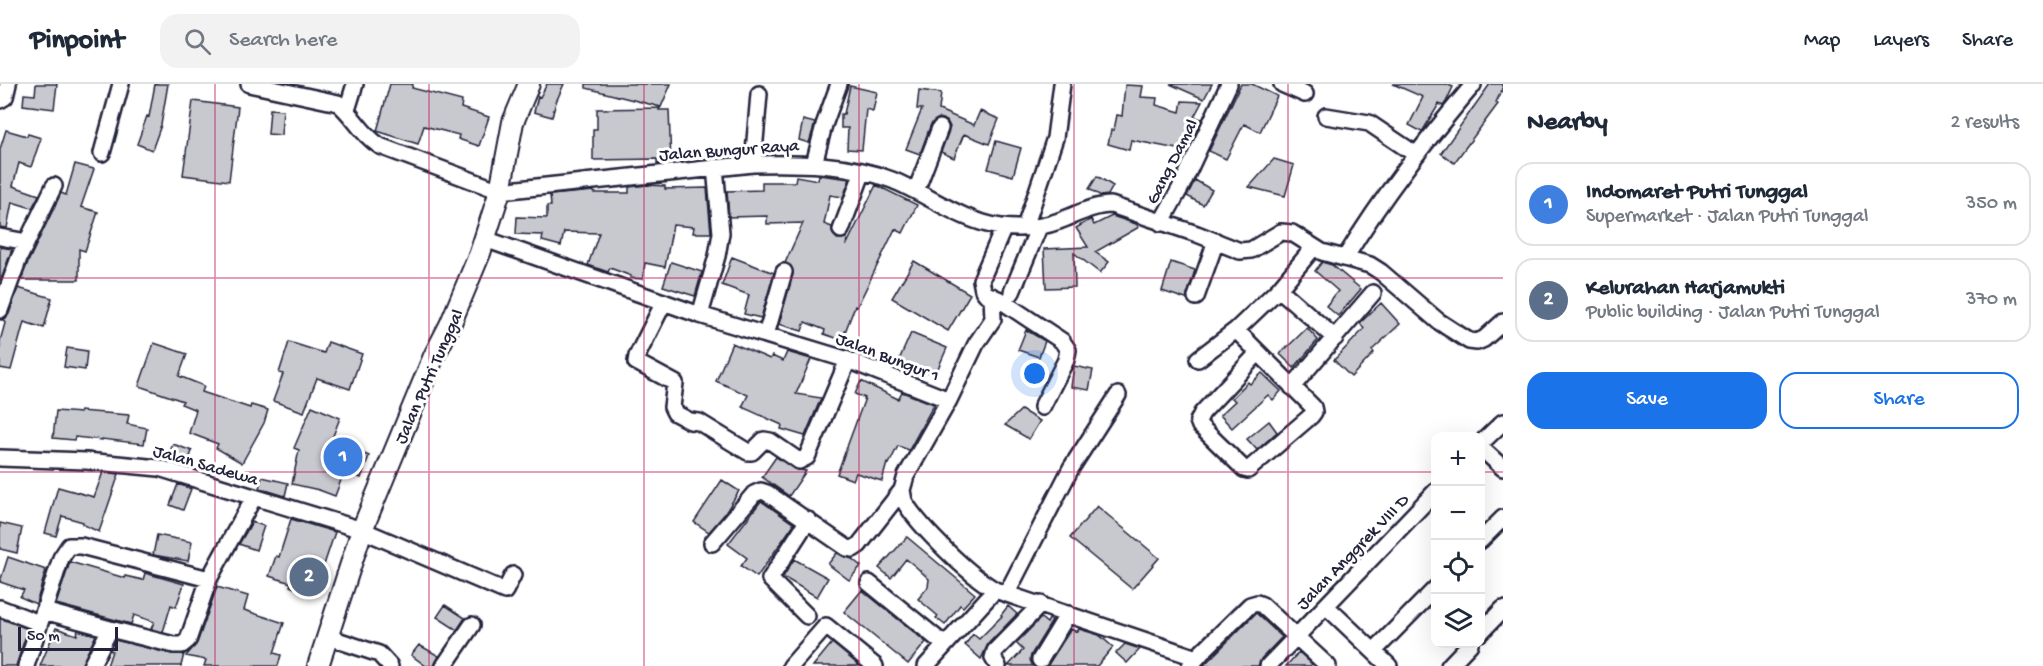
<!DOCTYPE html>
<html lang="en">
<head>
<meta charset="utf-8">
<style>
  body { margin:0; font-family:"Gochi Hand",sans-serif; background:#f2f2f3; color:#1f2937 }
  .controls { position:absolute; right:18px; bottom:18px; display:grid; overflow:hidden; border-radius:12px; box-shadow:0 6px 24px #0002 }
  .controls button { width:54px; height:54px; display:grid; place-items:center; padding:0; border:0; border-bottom:2px solid #e0e1e3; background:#fff; color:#1f2937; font:30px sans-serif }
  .scale { position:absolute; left:18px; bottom:15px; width:100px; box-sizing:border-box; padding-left:6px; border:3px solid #22223b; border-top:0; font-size:16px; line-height:21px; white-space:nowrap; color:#22223b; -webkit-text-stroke:4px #fff; paint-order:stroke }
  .you { position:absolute; left:1035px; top:290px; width:21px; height:21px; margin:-15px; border:4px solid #fff; border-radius:50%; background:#1a73e8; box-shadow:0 0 0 9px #1a73e833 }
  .badge { display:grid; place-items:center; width:39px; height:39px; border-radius:50%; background:#1a73e8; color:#fff; font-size:20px; font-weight:700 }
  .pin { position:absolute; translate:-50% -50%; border:3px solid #fff; box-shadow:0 2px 6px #0006 }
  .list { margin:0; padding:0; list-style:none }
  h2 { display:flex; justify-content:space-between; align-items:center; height:78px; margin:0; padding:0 24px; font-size:26px }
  h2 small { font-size:20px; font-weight:400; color:#747a83 }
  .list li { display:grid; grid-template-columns:39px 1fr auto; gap:18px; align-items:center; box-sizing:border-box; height:84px; margin:0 12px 12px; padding:0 12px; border:2px solid #e0e1e3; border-radius:18px }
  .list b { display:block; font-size:22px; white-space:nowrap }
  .list p { margin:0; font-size:20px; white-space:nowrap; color:#747a83 }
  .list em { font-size:20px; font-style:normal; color:#747a83 }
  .actions { display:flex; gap:12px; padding:18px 24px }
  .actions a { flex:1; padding:14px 0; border:2px solid #1a73e8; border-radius:18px; text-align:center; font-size:21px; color:#1a73e8 }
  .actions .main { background:#1a73e8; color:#fff }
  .icon { flex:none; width:33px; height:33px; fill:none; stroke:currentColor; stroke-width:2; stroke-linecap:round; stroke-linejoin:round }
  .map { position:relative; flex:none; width:1503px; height:582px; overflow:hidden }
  header { display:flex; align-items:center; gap:36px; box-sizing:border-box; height:84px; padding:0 30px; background:#fff; border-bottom:2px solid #e0e1e3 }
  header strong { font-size:28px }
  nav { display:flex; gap:33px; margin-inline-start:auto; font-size:21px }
  .search { width:420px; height:54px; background:#f2f2f3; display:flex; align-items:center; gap:15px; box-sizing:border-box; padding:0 21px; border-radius:18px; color:#747a83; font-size:22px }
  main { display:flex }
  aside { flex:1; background:#fff }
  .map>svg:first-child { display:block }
  .building { fill:#c8c8cf; stroke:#22223b; stroke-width:1.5 }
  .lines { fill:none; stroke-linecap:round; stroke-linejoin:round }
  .minor-casing { stroke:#22223b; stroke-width:20 }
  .tertiary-casing { stroke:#22223b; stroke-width:24 }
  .minor { stroke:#fff; stroke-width:15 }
  .tertiary { stroke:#fff; stroke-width:20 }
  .grid { fill:none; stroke:#c2185b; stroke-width:1.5; stroke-opacity:0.55 }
  .labels { text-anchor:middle; stroke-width:6; stroke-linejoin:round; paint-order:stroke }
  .street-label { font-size:18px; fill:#22223b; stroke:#fff }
</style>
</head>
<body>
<header>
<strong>Pinpoint</strong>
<div class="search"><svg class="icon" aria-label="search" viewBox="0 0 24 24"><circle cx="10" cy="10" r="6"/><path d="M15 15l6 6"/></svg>Search here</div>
<nav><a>Map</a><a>Layers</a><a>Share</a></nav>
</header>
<main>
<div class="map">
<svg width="1503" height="582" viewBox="0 0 1503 582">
  <rect width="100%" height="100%" fill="#fff"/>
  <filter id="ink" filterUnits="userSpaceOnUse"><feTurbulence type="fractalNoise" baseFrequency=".0167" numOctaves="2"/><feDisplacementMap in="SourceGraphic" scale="12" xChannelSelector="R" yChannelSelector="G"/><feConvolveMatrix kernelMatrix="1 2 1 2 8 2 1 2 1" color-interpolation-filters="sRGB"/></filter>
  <g filter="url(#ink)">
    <path class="building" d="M36,0H57L54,25L23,21L24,10L35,11Z
      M155,0H168L161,41L152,66L137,60L147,32L149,33Z
      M390,0H413L412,4L462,17L461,24L489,33L479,62L458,55L459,51L424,42L418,60L377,47Z
      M547,0H564L556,18L552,33L534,28L538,12L540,13Z
      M586,0H671L661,23L586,4Z
      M1170,0H1212L1204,15Z
      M1241,0H1252L1277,12L1260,48L1244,40L1226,75L1209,67Z
      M1393,0H1446L1453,3L1446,18L1443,22L1439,20L1422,48L1409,41L1423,13Z
      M1490,0H1503V4L1496,18L1498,20L1454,79L1441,69Z
      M1125,1L1143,2L1141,13L1157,14L1156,21L1180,28L1182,17L1202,18L1194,33L1202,35L1187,67L1131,56L1129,66L1108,60L1111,46H1114L1117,31L1122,32Z
      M850,2L877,8L873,27L866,25L862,66L847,65L848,44H841V30H844Z
      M919,6L941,9L939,26L974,41L980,27L999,35L989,60L964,50L954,74L941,68L950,43L947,37L939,34L931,40L920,70L906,65L922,25H917Z
      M193,17L238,23L229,97L183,91Z
      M660,24L659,26H669L671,79L657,80V75L593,76V45H597V25Z
      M270,25L283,26L281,51L268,50Z
      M803,36L815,39L809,59L799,56Z
      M6,46L27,52L28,50L41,54L31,83L19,79L13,102L39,111L32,124L12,118L7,144L0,143V65Z
      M996,57L1021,64L1013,92L988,85Z
      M1274,75L1294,81L1285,112L1249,103Z
      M75,80L94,85L81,123L98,128L85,167L79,165V196H21L28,178L61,109L66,111Z
      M819,91L850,95L843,113L830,111L824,140L832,143V148L837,155L847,154L846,162L876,101L917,121L903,149L895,145L857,223L855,222L842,256L824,250L825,246L805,238L802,247L779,240L793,190L791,182L785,179L803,139L767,140V132L729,133L727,107L762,106V98H795L796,92L818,96Z
      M1097,92L1113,102L1108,111L1101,112L1089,105Z
      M1195,96L1212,106L1203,121L1187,112Z
      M648,101L665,102V105L707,104L711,149H693L694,143L673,141L665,183L645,179L643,195L630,194L631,192L610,184L608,188L588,181L599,149L564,148L561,162L542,157L543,151L516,150L517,133L547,134V122H551L550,111L594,107V109H629V103Z
      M1112,132L1136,140L1139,143L1095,168L1109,178L1100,189L1074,169L1075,203L1046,204L1044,165L1088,163L1076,144L1091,135L1094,141Z
      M0,163L12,165L1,196H0Z
      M732,173L774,189L761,234L744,230L749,211L722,201Z
      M914,177L970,210L948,247L892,214Z
      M671,178L702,188L695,212L663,202Z
      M1171,178L1195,186L1186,215L1162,207Z
      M1322,178L1332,181L1361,205L1338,232L1326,222L1338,207L1315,187Z
      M18,204L52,214L44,244L24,238L11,286L0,284V257L5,239L4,236H0L6,234L9,230Z
      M1381,219L1400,240L1372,266L1374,269L1351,293L1334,276L1364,245L1360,239Z
      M1307,244L1318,256L1294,284L1280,270Z
      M1026,246L1045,257L1039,273L1018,266Z
      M911,249L947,264L935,291L899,276Z
      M289,258L324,269L328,258L362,270L350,305L317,294L304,328L273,317L283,290L279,289Z
      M154,259L187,270L179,292L204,302L202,308L250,324L251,321L268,326L264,339L242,379L216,364L218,360L189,349L196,326L181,320L183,317L139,302Z
      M732,259L770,275L772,272L783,277L787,268L811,275L796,310L821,314L805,352L781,345L782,341L742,323L748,311L716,297Z
      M67,264L87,267L85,286L64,283Z
      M1074,282L1093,286L1089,306L1071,303Z
      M1262,289L1281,307L1273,316L1268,311L1232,344L1220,331L1235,317L1232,314L1248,298L1250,300Z
      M861,297L898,315L902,308L934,320L909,366L898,362L889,380L887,379L882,397L856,389L853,396L837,390L865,314L855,310Z
      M312,322L340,334L331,357L369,372L361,394L344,388L335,412L319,406L292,400L299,366L294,364Z
      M1021,326L1040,337L1029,355L1005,341Z
      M56,327L80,329V327L129,331L127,340L147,344L144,360L102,355V356L75,353L74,356L53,354Z
      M1269,337L1277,348L1257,366L1247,355Z
      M173,360L192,367L187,382L167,375Z
      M776,373L794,385L806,387L789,412L762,393Z
      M103,388L119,390L99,448L82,440L83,438L62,432L56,452L45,449L58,403L94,413Z
      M262,393L288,399L285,412L259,404Z
      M722,396L739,407L724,431L709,448L694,438Z
      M178,400L191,405L183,426L170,421Z
      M761,417L794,440L757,493L741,482L747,474L728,460Z
      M1097,422L1159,474L1132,505L1070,454Z
      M291,435L335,448L323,484L327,487L322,500H318L314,512L290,502L291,499L269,492L276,472L279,473Z
      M252,438L264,442L256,466L239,460Z
      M0,439L22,444L17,469L0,465Z
      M157,451L192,458L188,477L153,471Z
      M907,453L975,510L963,523L960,521L945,541L936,534L938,532L918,515L928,503L929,495L915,482L906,475L891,494L879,484Z
      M837,469L852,475L861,482L849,496L828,480Z
      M8,473L46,486L36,520L20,513L24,506L0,498Z
      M794,475L828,494L817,513L783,493Z
      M70,478L125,494V492L143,496L145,489L184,500L176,523L171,521L163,548L151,545L154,538L134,531L131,540L56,520Z
      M217,503L248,512L244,526L284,539L274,569L281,571L278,582H204L206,576L186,572L197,559Z
      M862,506L926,558L908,580L844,528Z
      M445,521L465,534L457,546L437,533Z
      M1008,522L1017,530L988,560L981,575L965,561L973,550L979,555L1002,532L1001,531Z
      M1256,529L1282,553L1261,575L1258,582H1203Z
      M0,534L28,545L16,582H0Z
      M1041,534L1047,539L1049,535L1052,537L1031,571L1030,576L1033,582H1008L1023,566L1016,559Z
      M56,544L77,551L78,546L96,551L81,582H40Z
      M1071,545L1077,548L1079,545L1099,551L1113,563L1097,582H1047Z
      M115,556L172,570H184L181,582H107L112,567L110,566Z
      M832,559L860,582H813Z
      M1125,560L1140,565L1127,579L1116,569Z
      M419,561L439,572L434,582H426L411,571Z
      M1299,568L1312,580L1310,582H1286Z"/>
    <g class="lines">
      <g class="minor-casing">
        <path id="minor" d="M249,0L338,19C354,32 362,51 380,62L500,107L753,80C800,79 848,79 892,96C929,111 961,137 1001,143C1020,145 1041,144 1059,137C1076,131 1093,121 1111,121L1197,150L1240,167L1251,166L1281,148L1292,149L1322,168L1370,181L1381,188L1438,237L1469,257L1477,258L1484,255L1503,238
          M1282,0L1305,10
          M0,16L5,13L8,0
          M347,26L355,0
          M1326,32L1369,39L1415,70
          M102,69L121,0
          M753,80L759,10
          M814,80L824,41L839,0
          M916,107L940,44
          M1161,139L1182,101L1229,0
          M1004,143L981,196L983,206L986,210L1000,216L1062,257L1068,266L1066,276L1042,323
          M1025,143L1055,54L1062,0
          M841,146L863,87
          M0,153L27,158
          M485,155L700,231L848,276L949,316
          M1345,174C1384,110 1425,58 1473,1L1471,0
          M1279,205L1335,254
          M1012,208L1039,143
          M992,212L993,235L976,260L949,316L906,392L902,406L904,417C920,444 968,490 995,506L1197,574
          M1196,213L1216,157
          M664,218L637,272L636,278L675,299L672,323L675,329L690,337L699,338L748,368H752L764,356L770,357L799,377L807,373L848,276
          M0,226L19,174L54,102
          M700,231L717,172L721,149L715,83
          M1236,246L1313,323L1314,328L1311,332L1248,386L1244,385L1200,342L1198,337L1202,329L1258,269
          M766,251L784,188
          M1198,275L1236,246L1279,205L1314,163
          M1292,303L1373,209
          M1480,360L1503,338
          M1480,363L1503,384
          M0,374L86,377L159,384L362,446L505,507L513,491
          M1480,457L1503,434
          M712,459L754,410L761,407L767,409L847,464L853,465L859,461L902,406
          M869,499L945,561
          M1007,509L1071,384L1118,311
          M1326,522L1389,582
          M0,524L39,539
          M44,527L110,545
          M807,532L770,495L808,436
          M1480,549L1503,525
          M328,553L379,570L390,582
          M1374,567L1436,504
          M1040,576L1068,530
          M26,582L61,474L69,462H81L209,495
          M91,582L110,545L174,561H182L188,556L209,495L254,413
          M444,582L472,541
          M791,582L826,542L875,582
          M926,582L995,506
          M998,582L993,574L995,567L1041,520
          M1190,582L1203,567L1250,521L1257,519L1262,521L1328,582
          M1268,582L1436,407
          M1449,582L1470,560"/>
      </g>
      <g class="tertiary-casing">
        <path id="tertiary" d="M318,582L362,446L434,272L450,241L480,169L500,107L513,38L529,0"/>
      </g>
      <use href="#minor" class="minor"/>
      <use href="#tertiary" class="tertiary"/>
    </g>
  </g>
  <path class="grid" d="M215,0V582M429,0V582M644,0V582M859,0V582M1074,0V582M1288,0V582M0,194H1503M0,388H1436M1480,388H1503"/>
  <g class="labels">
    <g class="street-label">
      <text transform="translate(729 65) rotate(-4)" y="6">Jalan Bungur Raya</text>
      <text transform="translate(1171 77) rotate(-63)" y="6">Gang Damal</text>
      <text transform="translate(888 272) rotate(21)" y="6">Jalan Bungur 1</text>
      <text transform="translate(428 292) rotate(-66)" y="6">Jalan Putri Tunggal</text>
      <text transform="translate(206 380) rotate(16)" y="6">Jalan Sadewa</text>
      <text transform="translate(1352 467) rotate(-46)" y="6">Jalan Anggrek VIII D</text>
    </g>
  </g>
</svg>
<div class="controls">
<button>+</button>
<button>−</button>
<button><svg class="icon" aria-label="locate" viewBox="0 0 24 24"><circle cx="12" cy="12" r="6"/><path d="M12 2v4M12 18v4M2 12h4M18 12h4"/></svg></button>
<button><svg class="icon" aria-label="layers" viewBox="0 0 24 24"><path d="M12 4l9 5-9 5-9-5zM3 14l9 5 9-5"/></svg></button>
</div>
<div class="scale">50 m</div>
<div class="you"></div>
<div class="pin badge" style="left:343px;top:373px;background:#3f7fe0">1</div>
<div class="pin badge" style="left:309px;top:493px;background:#5c6f8a">2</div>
</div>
<aside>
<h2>Nearby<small>2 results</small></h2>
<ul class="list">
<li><span class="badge" style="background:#3f7fe0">1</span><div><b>Indomaret Putri Tunggal</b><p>Supermarket · Jalan Putri Tunggal</p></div><em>350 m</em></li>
<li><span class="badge" style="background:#5c6f8a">2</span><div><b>Kelurahan Harjamukti</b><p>Public building · Jalan Putri Tunggal</p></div><em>370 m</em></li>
</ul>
<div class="actions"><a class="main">Save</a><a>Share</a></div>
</aside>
</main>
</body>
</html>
